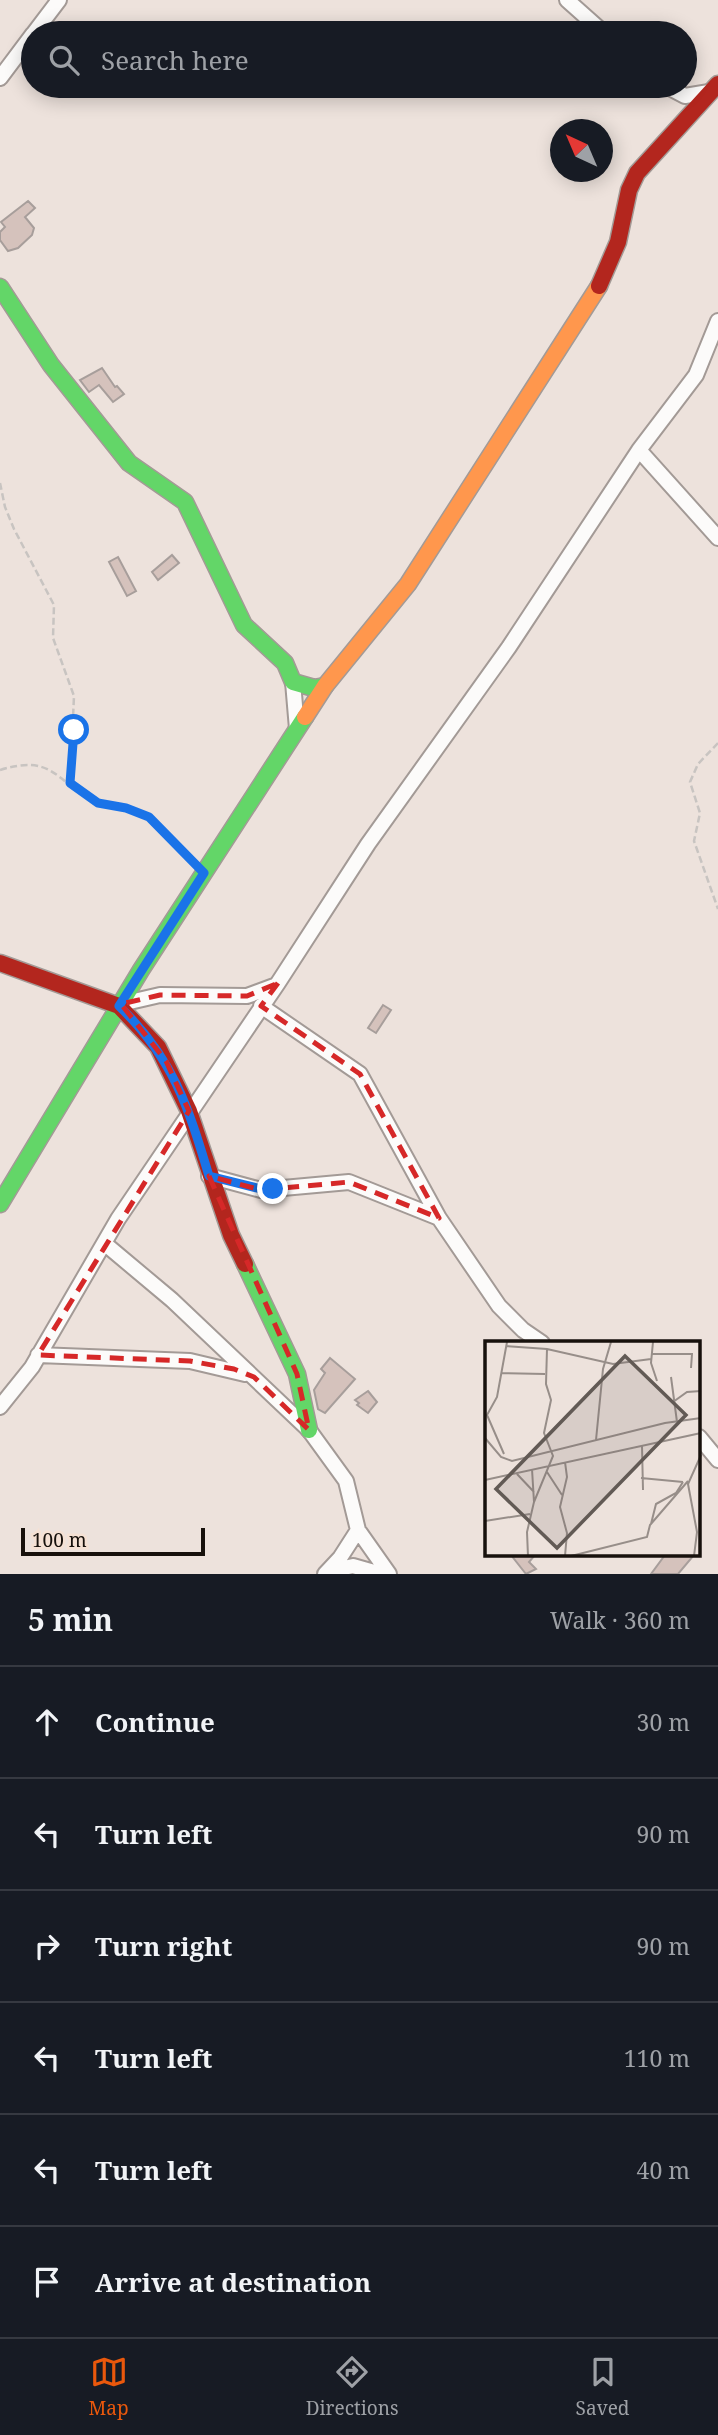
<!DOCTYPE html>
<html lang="en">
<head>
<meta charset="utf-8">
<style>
  body { margin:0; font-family:"Noto Serif",serif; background:#20242c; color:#f1f3f6 }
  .compass { position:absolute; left:550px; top:119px; width:63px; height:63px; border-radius:50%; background:#171b24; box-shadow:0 4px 18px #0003; rotate:316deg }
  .scale { position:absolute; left:21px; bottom:18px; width:184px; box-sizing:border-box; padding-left:7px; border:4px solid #17110c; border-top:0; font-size:19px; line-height:24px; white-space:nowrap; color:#17110c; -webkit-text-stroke:5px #f5e1d4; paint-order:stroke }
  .stop { position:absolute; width:21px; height:21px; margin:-16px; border:5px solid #1a73e8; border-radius:50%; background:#fff }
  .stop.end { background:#1a73e8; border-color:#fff; box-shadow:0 2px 7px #0008 }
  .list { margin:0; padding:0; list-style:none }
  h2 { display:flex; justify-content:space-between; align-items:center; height:91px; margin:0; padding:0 28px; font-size:30px }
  h2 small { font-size:23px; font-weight:400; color:#9ea1a6 }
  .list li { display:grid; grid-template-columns:46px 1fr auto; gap:21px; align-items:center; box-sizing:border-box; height:112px; padding:0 28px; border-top:2px solid #363941 }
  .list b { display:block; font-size:26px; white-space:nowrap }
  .list em { font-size:23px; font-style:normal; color:#9ea1a6 }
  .icon { flex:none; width:38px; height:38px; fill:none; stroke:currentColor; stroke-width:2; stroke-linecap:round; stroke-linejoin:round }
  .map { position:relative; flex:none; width:718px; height:1574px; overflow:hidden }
  .search { position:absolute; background:#171b24; box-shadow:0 4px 18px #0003; left:21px; right:21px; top:21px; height:77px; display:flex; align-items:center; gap:18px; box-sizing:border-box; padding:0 24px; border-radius:38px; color:#9ea1a6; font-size:26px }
  .sheet { height:763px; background:#171b24 }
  nav { display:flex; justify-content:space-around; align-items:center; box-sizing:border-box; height:98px; border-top:2px solid #363941; background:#171b24; font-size:19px; color:#9ea1a6 }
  nav a { display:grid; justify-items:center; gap:4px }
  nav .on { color:#ea580c }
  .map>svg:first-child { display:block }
  .building { fill:#d5c2bc; stroke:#a79e9b; stroke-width:2 }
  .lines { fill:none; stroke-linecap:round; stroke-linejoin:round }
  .street-casing { stroke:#a39a96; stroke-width:18 }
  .fast-casing { stroke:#a39a96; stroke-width:19 }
  .slow-casing { stroke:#a39a96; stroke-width:19 }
  .jam-casing { stroke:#a39a96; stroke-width:19 }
  .path { stroke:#c8c4c1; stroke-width:2.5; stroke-dasharray:7 3.5; stroke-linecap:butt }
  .street { stroke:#fcfbfa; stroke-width:14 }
  .fast { stroke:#63d668; stroke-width:16 }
  .slow { stroke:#ff974d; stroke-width:16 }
  .jam { stroke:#b3261e; stroke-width:16 }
  .route { stroke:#1a73e8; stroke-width:9 }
  .marked { fill:none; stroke:#d62828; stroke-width:5; stroke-dasharray:14 9; stroke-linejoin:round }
  .inset-road { fill:none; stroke:#978e89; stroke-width:2 }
  .view { fill:#625a55; fill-opacity:0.15; stroke:#625a55; stroke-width:3.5 }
  .inset-edge { fill:none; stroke:#17110c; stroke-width:3.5 }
</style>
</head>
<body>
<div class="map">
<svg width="718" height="1574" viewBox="0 0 718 1574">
  <rect width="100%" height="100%" fill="#ede2dc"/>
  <path class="building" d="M28,201L35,208L25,217L34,228L32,235L18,248L8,251L0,240V232L5,227L1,222Z
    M102,368L115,387L117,386L124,394L113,402L99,385L89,392L80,380Z
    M172,555L179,563L158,580L152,572Z
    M118,557L136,591L127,596L109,562Z
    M383,1005L391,1010L376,1033L368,1028Z
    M330,1358L355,1379L325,1413L318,1409L314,1390L325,1373L321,1369Z
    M368,1391L377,1402L368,1413L357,1405L359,1403L355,1400Z
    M511,1555H535L529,1562L536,1569L526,1574Z
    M665,1555H694L678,1574H651Z"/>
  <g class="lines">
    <g class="street-casing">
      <path id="street" d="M567,0L604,33
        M34,33L59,0
        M0,78L33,34
        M666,86L685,96L709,92
        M639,450L718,538
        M293,682L297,729
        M121,1004L160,995L247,996L274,986
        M261,1006L360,1074L439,1218L499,1306L523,1330L542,1343
        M209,1176L261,1190L349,1182L439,1218
        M104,1243L172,1300L309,1430L346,1481L358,1530L389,1574
        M38,1355L190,1361L245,1374
        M0,1407L32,1367L118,1219L278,983L368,844L509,647L639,450L696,375L718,321
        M699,1437L718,1460
        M329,1571L353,1566L381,1574
        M325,1574L340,1558L358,1530"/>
    </g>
    <g class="fast-casing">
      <path id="fast" d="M0,287L51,365L129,463L185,502L244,625L285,663L293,682L314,688L325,686
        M0,1204L141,970L305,717
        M245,1264L297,1374L309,1430"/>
    </g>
    <g class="slow-casing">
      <path id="slow" d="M305,717L325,686L408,584L599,286"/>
    </g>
    <g class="jam-casing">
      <path id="jam" d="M599,286L618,242L629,190L637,173L718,84
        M0,963L119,1006L158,1047L189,1111L231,1235L245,1264"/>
    </g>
    <path class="path" d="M0,483L5,507L14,529L54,605L53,638L74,696L70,783
      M718,743L698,764L690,782L700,813L694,841L718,909
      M0,770C52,754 55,780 92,800C104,807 117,805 129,809C157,818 173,839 192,860"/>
    <use href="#street" class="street"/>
    <use href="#fast" class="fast"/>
    <use href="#slow" class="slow"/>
    <use href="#jam" class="jam"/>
  </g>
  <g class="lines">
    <path class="route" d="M74,730L70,783L98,803L126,808L149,817L204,873L119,1006C173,1058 188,1106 209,1176L261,1189H273"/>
  </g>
  <path class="marked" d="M278,983L261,1006L360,1074L439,1218L349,1182L261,1190L209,1176L297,1374L309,1430L254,1377L234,1369L190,1361L38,1355L189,1111L166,1061L121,1004L160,995L247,996Z"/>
  <g transform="translate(485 1341)">
    <rect width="215" height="215" fill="#ede2dc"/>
    <path class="inset-road" d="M168,1L166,22L172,40M21,5L62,8L128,23L166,18M167,13H207L206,27M17,32L60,33M186,36L192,81M188,61L202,51L216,50M0,97L16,116L27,120L180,82L216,77M111,99L118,28L126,1M157,105L158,149M19,113L2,74L12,56L22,1M62,131L77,154M32,133L49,151M156,137L198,141M0,139L216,92M49,161L68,115L59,92L66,59L61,43L62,8M0,180L45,173M166,183L171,163L191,152L198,141M43,215L42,191L49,161L47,128M80,215L82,192L75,166L82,136L80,121M86,215L162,196L165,184L203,140M209,215L212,191L203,143L216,114"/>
    <path class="view" d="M140,15L201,74L72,207L11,148Z"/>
    <rect width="215" height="215" class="inset-edge"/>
  </g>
</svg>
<svg class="compass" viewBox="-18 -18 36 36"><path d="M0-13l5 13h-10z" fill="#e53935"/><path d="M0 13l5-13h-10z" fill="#9ea1a6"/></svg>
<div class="scale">100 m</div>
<div class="stop" style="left:74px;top:730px"></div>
<div class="stop end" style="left:273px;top:1189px"></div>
<div class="search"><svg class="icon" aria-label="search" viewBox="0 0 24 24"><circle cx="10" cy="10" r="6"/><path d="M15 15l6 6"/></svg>Search here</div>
</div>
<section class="sheet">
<h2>5 min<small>Walk · 360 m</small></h2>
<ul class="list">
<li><svg class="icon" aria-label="ahead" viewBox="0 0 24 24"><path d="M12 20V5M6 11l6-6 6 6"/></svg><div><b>Continue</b></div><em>30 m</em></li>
<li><svg class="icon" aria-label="left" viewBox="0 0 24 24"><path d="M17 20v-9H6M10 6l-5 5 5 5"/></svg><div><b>Turn left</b></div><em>90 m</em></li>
<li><svg class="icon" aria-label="right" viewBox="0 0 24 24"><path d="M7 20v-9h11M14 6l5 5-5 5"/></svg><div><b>Turn right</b></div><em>90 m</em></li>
<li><svg class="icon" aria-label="left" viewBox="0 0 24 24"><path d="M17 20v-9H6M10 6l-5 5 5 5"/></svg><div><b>Turn left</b></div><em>110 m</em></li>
<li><svg class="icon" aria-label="left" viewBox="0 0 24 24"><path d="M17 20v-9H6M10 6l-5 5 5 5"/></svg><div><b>Turn left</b></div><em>40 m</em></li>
<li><svg class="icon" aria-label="arrive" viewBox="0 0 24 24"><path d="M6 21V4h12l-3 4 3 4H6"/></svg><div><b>Arrive at destination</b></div></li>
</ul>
</section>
<nav>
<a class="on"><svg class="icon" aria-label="map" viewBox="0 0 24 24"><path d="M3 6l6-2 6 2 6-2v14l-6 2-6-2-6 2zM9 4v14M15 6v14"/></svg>Map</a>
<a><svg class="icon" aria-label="directions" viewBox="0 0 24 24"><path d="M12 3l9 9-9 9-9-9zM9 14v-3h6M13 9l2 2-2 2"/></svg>Directions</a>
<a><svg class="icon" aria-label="saved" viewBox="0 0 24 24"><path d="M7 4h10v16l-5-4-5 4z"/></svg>Saved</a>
</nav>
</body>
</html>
